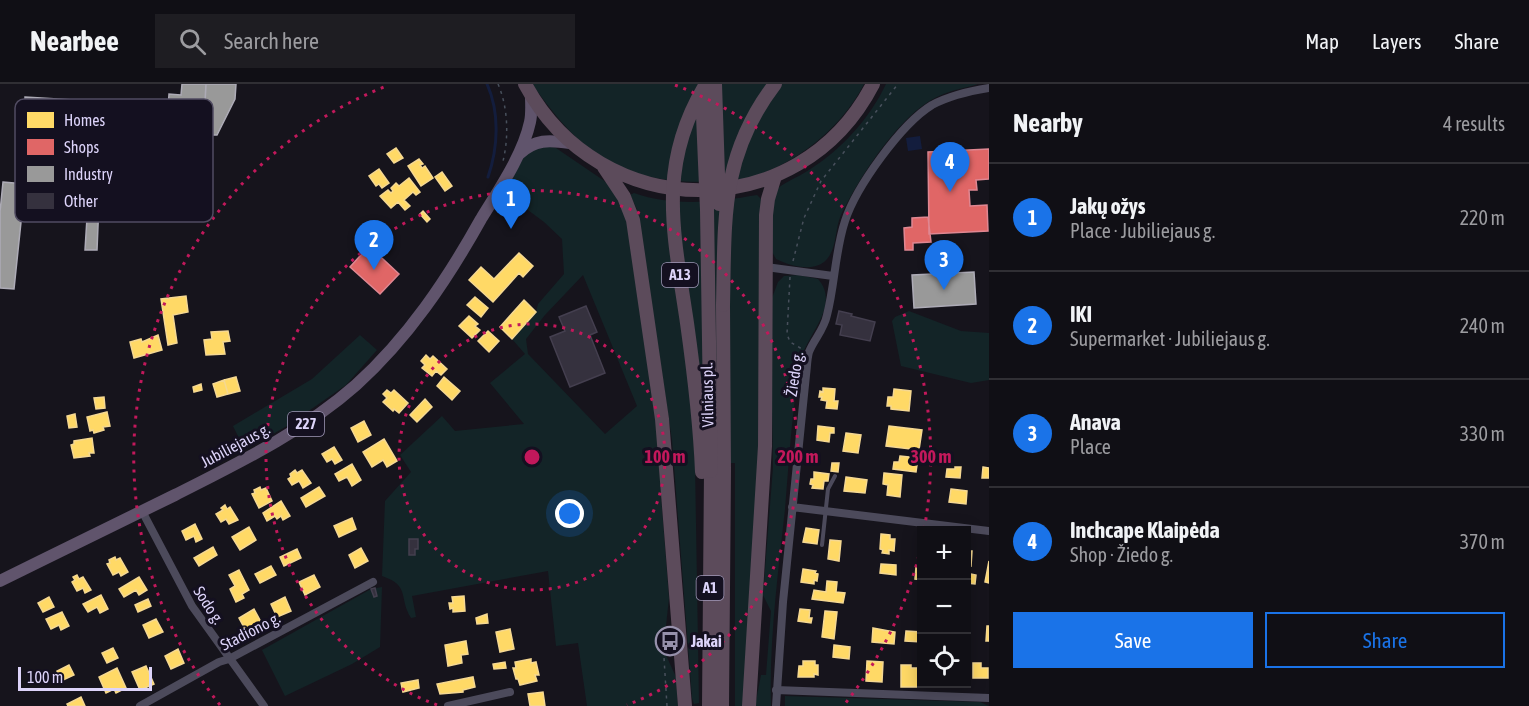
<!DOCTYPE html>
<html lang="en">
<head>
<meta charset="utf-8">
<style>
  body { margin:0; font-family:"Asap Condensed",sans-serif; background:#1e1d22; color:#f1f3f6 }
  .controls { position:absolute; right:18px; bottom:18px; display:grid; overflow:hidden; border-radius:0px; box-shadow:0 3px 15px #0003 }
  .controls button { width:54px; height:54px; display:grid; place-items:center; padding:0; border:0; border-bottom:2px solid #302f34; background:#100f15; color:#f1f3f6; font:30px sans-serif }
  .scale { position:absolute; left:18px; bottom:15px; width:134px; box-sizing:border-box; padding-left:6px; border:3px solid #ddd4fa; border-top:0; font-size:16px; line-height:21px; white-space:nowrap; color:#ddd4fa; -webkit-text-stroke:4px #141020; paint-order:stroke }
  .you { position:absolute; left:570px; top:430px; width:21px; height:21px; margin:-15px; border:4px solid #fff; border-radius:50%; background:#1a73e8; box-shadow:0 0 0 9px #1a73e833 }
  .badge { display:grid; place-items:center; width:39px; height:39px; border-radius:50%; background:#1a73e8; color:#fff; font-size:20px; font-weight:700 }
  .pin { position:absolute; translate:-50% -50px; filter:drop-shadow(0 2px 3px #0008) }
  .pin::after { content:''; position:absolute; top:32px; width:21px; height:18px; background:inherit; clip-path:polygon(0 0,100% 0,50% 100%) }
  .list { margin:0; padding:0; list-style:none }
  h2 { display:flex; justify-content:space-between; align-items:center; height:78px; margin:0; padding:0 24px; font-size:26px }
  h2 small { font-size:20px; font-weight:400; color:#9c9ca0 }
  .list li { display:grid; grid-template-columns:39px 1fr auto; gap:18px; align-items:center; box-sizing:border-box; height:108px; padding:0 24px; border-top:2px solid #302f34 }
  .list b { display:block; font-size:22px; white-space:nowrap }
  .list p { margin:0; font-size:20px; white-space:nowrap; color:#9c9ca0 }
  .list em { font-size:20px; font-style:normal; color:#9c9ca0 }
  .actions { display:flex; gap:12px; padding:18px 24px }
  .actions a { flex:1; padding:14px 0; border:2px solid #1a73e8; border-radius:0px; text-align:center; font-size:21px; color:#1a73e8 }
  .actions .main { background:#1a73e8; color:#fff }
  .icon { flex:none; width:33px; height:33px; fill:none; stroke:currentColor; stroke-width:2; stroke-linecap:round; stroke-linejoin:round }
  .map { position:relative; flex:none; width:989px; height:622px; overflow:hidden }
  header { display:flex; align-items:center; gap:36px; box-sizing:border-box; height:84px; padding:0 30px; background:#100f15; border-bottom:2px solid #302f34 }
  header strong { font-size:28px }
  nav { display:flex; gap:33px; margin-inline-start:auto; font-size:21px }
  .search { width:420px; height:54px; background:#1e1d22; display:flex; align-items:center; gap:15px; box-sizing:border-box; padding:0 21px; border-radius:0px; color:#9c9ca0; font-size:22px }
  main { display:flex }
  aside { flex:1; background:#100f15 }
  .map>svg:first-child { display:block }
  .green { fill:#132427; fill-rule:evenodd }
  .water { fill:#131d3d }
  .homes { fill:#ffd966; stroke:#f5d892; stroke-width:1.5 }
  .shops { fill:#e06666; stroke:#df8792; stroke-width:1.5 }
  .industry { fill:#999; stroke:#adabb6; stroke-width:1.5 }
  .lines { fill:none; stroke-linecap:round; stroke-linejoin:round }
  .stream { stroke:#131d3d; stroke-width:3 }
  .building { fill:#35313e; stroke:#443f4f; stroke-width:1.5 }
  .path { stroke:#48505c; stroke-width:1.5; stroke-dasharray:3 4.5; stroke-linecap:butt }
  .lane { stroke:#4c4a5b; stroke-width:4 }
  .street { stroke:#4c4a5b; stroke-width:8 }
  .primary { stroke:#60546c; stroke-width:12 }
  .highway { stroke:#5c4b5b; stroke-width:14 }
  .highway-bridge { stroke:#5c4b5b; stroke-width:14 }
  .ring { fill:none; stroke:#c2185b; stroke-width:3; stroke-dasharray:3 6 }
  .labels { text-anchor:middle; stroke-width:6; stroke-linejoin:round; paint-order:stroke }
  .shield { fill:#141020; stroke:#a199b9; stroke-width:1.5 }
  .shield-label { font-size:15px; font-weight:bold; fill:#ddd4fa }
  .street-label { font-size:16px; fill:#ddd4fa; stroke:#141020 }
  .poi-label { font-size:16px; font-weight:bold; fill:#ddd4fa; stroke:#141020; text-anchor:start }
  .key { fill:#141020; stroke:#504b61; stroke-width:1.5 }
  .key-label { font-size:16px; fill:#ddd4fa }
  .centre { fill:#c2185b; stroke:#141020; stroke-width:3 }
  .ring-label { font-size:18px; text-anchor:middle; font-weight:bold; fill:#c2185b; stroke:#141020; stroke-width:6; stroke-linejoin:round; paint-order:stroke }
</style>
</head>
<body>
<header>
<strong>Nearbee</strong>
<div class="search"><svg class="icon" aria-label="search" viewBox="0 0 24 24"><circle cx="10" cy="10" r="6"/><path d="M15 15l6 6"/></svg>Search here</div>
<nav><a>Map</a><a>Layers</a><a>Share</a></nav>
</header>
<main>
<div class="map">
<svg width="989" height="622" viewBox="0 0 989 622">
  <rect width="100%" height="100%" fill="#16141c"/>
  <path class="green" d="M532,0H864C841,45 795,81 746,95C738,97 728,97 719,97C675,100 635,95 597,70C570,52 551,26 532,0Z
    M886,0H978C966,4 951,6 939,12C900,29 859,94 841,131C834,146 838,166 824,178C811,188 790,182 776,175L771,166L773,108C784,98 797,94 809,86C841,66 870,34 886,0Z
    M548,62L556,64L603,96L615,106L623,119L637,186L665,409L661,411L669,514L666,542L661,554V560L664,558L665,569L676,593L678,622H587L578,559L556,562L548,487L412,512L416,533L411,534C398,513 411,502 382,492L385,417L411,388L400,371L442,332L455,347L524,340L490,299L525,270L512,255L536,228L538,220L564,190L562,155L544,138L505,109L524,72L532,65ZM583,191L637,322L605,350L528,270L526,255L545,231Z
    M634,109C674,123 717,118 757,111L761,115L758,396L743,622H735V379L695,380L699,619L694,620L692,614L672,356L637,125L630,111Z
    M799,191L818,195C842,222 804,253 800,279C792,327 789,377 785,425C778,490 769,557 771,622H755L761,591H766L771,527L763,511L773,383L771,274L772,214L778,198L784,192Z
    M909,227L961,247L989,249V296L971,299L901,282L892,237L895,233Z
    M360,251L377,266L346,301L287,342L245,366L233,342L312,295Z
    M382,503L380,563L352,580L285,612L262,566L371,505Z
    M785,612L980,618L989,622H785Z"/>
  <path class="water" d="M920,52L922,65L908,67L906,54Z"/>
  <path class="homes" d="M396,64L403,74L394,79L387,70Z
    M419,75L423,80L420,81L422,84L425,82L433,94L421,102L408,82Z
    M379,85L389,99L382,104L379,100L376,102L369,92Z
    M442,88L452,102L445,107L435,93Z
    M409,94L420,108L416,111L413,108L404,116L410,122L405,126L398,118L391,124L380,112L388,106L391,109L393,107L391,104L396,99L399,102Z
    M423,127L430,135L427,138L420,130Z
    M519,169L533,182L523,193L519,189L493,218L469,196L481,183L494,195Z
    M186,212L188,228L173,231L177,259L168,261L161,215Z
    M475,213L488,224L481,233L467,221Z
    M524,216L536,228L512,255L500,243Z
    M469,232L478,240L475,242L480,246L472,254L459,242Z
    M228,247L230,257L223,258L225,270L206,271L204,256L212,255L211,248Z
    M488,247L499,257L489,268L478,257Z
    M158,251L162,266L134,274L130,258L141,255L142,258Z
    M426,271L430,275L433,272L447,285L441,291L436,287L432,292L422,284L425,281L421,277Z
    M236,293L240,307L228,310L224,296Z
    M444,293L460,307L452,316L437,302Z
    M224,296L228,310L217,313L213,300Z
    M201,300L202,306L194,308L193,303Z
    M823,304L835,305L834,317H838L837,325L826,324L827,317L821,316L822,313H819L820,307L823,308Z
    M894,305L911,307L909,327L891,325V322H887L888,313H893Z
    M387,306L391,309L394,306L408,319L399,329L394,325L393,327L383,318L387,314L383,310Z
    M104,313L105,324L96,325L94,314Z
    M425,315L432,323L417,338L410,331Z
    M107,328L110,342L103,343L104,346L94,349L93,346L90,347L87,333Z
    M75,330L77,343L69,344L67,332Z
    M364,337L371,351L358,358L351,344Z
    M818,342L834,344V349H830L829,358L817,356Z
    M889,342L922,346L919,366L886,362Z
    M846,349L861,351L858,369L843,367Z
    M92,354L94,369H89L90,372L74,374L71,361L74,360V357Z
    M384,355L397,377L387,383L383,376L372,383L363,368Z
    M334,363L342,376L335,380L332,375L327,378L322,370Z
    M900,372L918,374L916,388L893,385L894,378H899Z
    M832,379H839L838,388L831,387Z
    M352,380L361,396L352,402L347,393L339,397L335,390Z
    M955,383H961L960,394L946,393L947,385H955Z
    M983,383L989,384V394H982Z
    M295,386L297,389L302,386L311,399L303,404L299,397L292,401L288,395L291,393L290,390Z
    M814,388L829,390L828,397H824L823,405L812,404L813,401L810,400L811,395H814Z
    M884,389L902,391L900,413L887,411L888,401L883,400Z
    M846,393L867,396L865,409L844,407Z
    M260,403L261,406L266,404L272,417L259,424L252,410L255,409L254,406Z
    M319,403L325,412L306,423L301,414Z
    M951,405L967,407L966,420L949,418Z
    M281,417L290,432L283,436L281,432L277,435L275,432L267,437L263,429Z
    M225,421L227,425L230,423L238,436L229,440L226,435L221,438L216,430L223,426L221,424Z
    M352,434L356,445L339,453L334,442Z
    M195,440L202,455L196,458L194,452L186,456L182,447Z
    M249,443L256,456L240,466L232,453Z
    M806,444L819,446L817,460L803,458Z
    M881,450L890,451V455H895L894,467L889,466V470L882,469L883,466L880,465Z
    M830,456L841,457L839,477L828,475Z
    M213,463L217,471L199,482L194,474Z
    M966,463H970V467H972L971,482L966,481Z
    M361,464L368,477L355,484L349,471Z
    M297,465L301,474L284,482L280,473Z
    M115,473L116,476L120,474L128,488L121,492L119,488L113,491L107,480L110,479L109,476Z
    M989,477V499L985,498Z
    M881,480L896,481V491L880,489Z
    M271,482L276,491L260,499L255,490Z
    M916,483H922V496L915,495Z
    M803,485L816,487L815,489L818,490L817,497L814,496V500L801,498Z
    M239,486L249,506L242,510L244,514L236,518L230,505L235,502L229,491Z
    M966,489L976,491L975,500L966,499Z
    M77,491L79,495L83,493L91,506L85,509L83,504L77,507L72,498L75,496L73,493Z
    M314,491L320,503L305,511L299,498Z
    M139,493L147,506L139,511L136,506L124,513L119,505Z
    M827,497L837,498L836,508L845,509L843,519L812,515L814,506L826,508Z
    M101,511L108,525L100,529L97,523L88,528L83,520Z
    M464,512L465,527L453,528V524L450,525L449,519H453L452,513Z
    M49,513L54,523L43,528L38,519Z
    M285,513L291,527L277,533L271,520Z
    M148,515L151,522L138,528L135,521Z
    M254,525L261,538L246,547L239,534Z
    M800,525L810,526L809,534H812L811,539L798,537Z
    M825,527L837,528L834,555L822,553Z
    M62,528L69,542L61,546L59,541L51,545L46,535Z
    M487,530L488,539L477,540L476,534Z
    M156,535L163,548L149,554L143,541Z
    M987,542H989V557H986Z
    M873,544L895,548L894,560L872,558Z
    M510,545L514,565L500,568L496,548Z
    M906,547L922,548V558L905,557Z
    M466,557L468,570L461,571L462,579L448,582L445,561Z
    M834,561L850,563L849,575L833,573Z
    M113,564L118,574L107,579L102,569Z
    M178,565L184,579L171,585L165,572Z
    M531,575V579L536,578L539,591H535L537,597L520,601L518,595H516L513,584H516L515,578Z
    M803,577H815V581H818V591L814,590V593H798L799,582H803Z
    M867,577L883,578L882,598L866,597Z
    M505,578L506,584L494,585L493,580Z
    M973,579H981V584H988V594H973Z
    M69,581L74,591L61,597L57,587Z
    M901,581H911V584H918V603H901Z
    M146,582L154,600L140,606L132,588Z
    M117,584L126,604L116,609L114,605L106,609L99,593Z
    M473,593L475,603L463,606V608L440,610L437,600Z
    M418,596L419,604L403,608L401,599Z
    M543,608L545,622H530L528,610Z
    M81,613L85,622H68L67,620Z"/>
  <path class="shops" d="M989,65V95L976,96L977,106H969L970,122L987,121L988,147L929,150L928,68Z
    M928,133L931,158L913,159V166H905L904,144L912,143V134Z
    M369,162L399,190L380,210L350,183Z"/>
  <path class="industry" d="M182,0H206L203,56L177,55L178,26H168L169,10L181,11Z
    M206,0H236L235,15L217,51H203Z
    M25,13L90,17L88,42H80V49L65,48V52L53,51V41L24,39V31L17,30L18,21L25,22Z
    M3,98L25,100L14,205L0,204V128Z
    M88,118H99L97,166H85Z
    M974,188L976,220L914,224L912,191Z"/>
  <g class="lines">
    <path class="stream" d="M487,0C500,29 498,64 488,93"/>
  </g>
  <path class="building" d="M586,222L597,248L590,251L605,289L570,303L550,253L565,247L559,233Z
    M839,227L852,230L851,232L875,238L870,257L840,251L842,241L836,240Z
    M409,455H418V465H415V471H409Z
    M375,504L377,512L374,513L371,505Z"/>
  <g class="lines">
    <path class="path" d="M498,0C508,23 509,53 503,77
      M793,177L804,134L821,97L898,0
      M790,193L787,250L790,258L802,265
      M667,622L663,558L666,549H669"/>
    <path class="lane" d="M822,461L828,405L835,392"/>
    <path class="street" d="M766,183L833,192
      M792,423L989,447
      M142,427L192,522L264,622
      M776,606L989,614
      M140,622L219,578L229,575L373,498
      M448,622L510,608
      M776,622L783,518L806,291C807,284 807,275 809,268C814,255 824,246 827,231C835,200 835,167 845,137C856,103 901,40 932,21C949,12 970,7 989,4"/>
    <path class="primary" d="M519,70C535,55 549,56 570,59
      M0,497C58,468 116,440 175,411C238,379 303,348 356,301C408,254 447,196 481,135C498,107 523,71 530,38C532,30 531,20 531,11"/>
    <path class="highway" d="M525,0C600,140 799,143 873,0
      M604,83L624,113L633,136L662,335L685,622
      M709,622L711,387
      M722,622L724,387L723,221
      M749,622L765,362L766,131L768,115L775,92"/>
    <path class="highway-bridge" d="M715,0L719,120
      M702,8L707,126L711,387
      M723,221C725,135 720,72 775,0
      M702,388C700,337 694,289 687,239C674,150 656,82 706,0"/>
  </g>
  <g class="ring">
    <circle cx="532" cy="373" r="133"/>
    <path d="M437 621A266 266 0 1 1 627 621"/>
    <path d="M921 463A399 399 0 0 1 844 621M220 621A399 399 0 0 1 389 1M675 1A399 399 0 0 1 924 446"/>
  </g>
  <defs>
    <g id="bus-ring" transform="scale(1.5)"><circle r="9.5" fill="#141020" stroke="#9791ac" stroke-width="1.5"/><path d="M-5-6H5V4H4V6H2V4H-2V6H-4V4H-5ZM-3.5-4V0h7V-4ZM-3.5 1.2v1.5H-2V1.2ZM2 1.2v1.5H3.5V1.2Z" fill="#9791ac"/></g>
  </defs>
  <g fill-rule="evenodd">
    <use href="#bus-ring" x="670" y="557"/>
  </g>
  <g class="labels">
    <g class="shield">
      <rect x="662" y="179" width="36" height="24" rx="4.5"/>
      <rect x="288" y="328" width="36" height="24" rx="4.5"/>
      <rect x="696.5" y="492" width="27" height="24" rx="4.5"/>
    </g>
    <g class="shield-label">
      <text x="680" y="196">A13</text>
      <text x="306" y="345">227</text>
      <text x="710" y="509">A1</text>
    </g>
    <g class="street-label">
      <text transform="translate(794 290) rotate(-81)" y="6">Žiedo g.</text>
      <text transform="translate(707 311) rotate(-91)" y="6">Vilniaus pl.</text>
      <text transform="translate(235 361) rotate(-28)" y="6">Jubiliejaus g.</text>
      <text transform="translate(209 521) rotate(57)" y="6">Sodo g.</text>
      <text transform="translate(250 547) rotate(-27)" y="6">Stadiono g.</text>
    </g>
    <g class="poi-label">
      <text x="691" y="563">Jakai</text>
    </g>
  </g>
  <rect x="15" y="15" width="198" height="123" rx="9" class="key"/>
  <rect x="27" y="28" width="27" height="16" fill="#ffd966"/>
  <rect x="27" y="55" width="27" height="16" fill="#e06666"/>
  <rect x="27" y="82" width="27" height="16" fill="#999"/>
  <rect x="27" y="109" width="27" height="16" fill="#35313e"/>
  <g class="key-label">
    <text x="64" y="42">Homes</text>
    <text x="64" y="69">Shops</text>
    <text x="64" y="96">Industry</text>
    <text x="64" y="123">Other</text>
  </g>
  <circle cx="532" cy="373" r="9" class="centre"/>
  <g class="ring-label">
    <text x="665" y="379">100 m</text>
    <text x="798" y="379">200 m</text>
    <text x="931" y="379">300 m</text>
  </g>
</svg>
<div class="controls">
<button>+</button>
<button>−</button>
<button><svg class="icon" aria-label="locate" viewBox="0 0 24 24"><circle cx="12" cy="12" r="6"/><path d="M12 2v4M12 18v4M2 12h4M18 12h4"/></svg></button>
</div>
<div class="scale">100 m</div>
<div class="you"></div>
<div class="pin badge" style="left:511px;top:145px">1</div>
<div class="pin badge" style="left:374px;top:186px">2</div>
<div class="pin badge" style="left:944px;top:206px">3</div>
<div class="pin badge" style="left:950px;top:108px">4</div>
</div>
<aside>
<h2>Nearby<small>4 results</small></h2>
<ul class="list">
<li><span class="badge">1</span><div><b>Jakų ožys</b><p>Place · Jubiliejaus g.</p></div><em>220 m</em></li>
<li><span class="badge">2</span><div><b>IKI</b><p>Supermarket · Jubiliejaus g.</p></div><em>240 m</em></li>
<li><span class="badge">3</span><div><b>Anava</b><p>Place</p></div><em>330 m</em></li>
<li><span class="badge">4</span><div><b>Inchcape Klaipėda</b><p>Shop · Žiedo g.</p></div><em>370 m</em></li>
</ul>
<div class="actions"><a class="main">Save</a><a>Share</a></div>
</aside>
</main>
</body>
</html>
